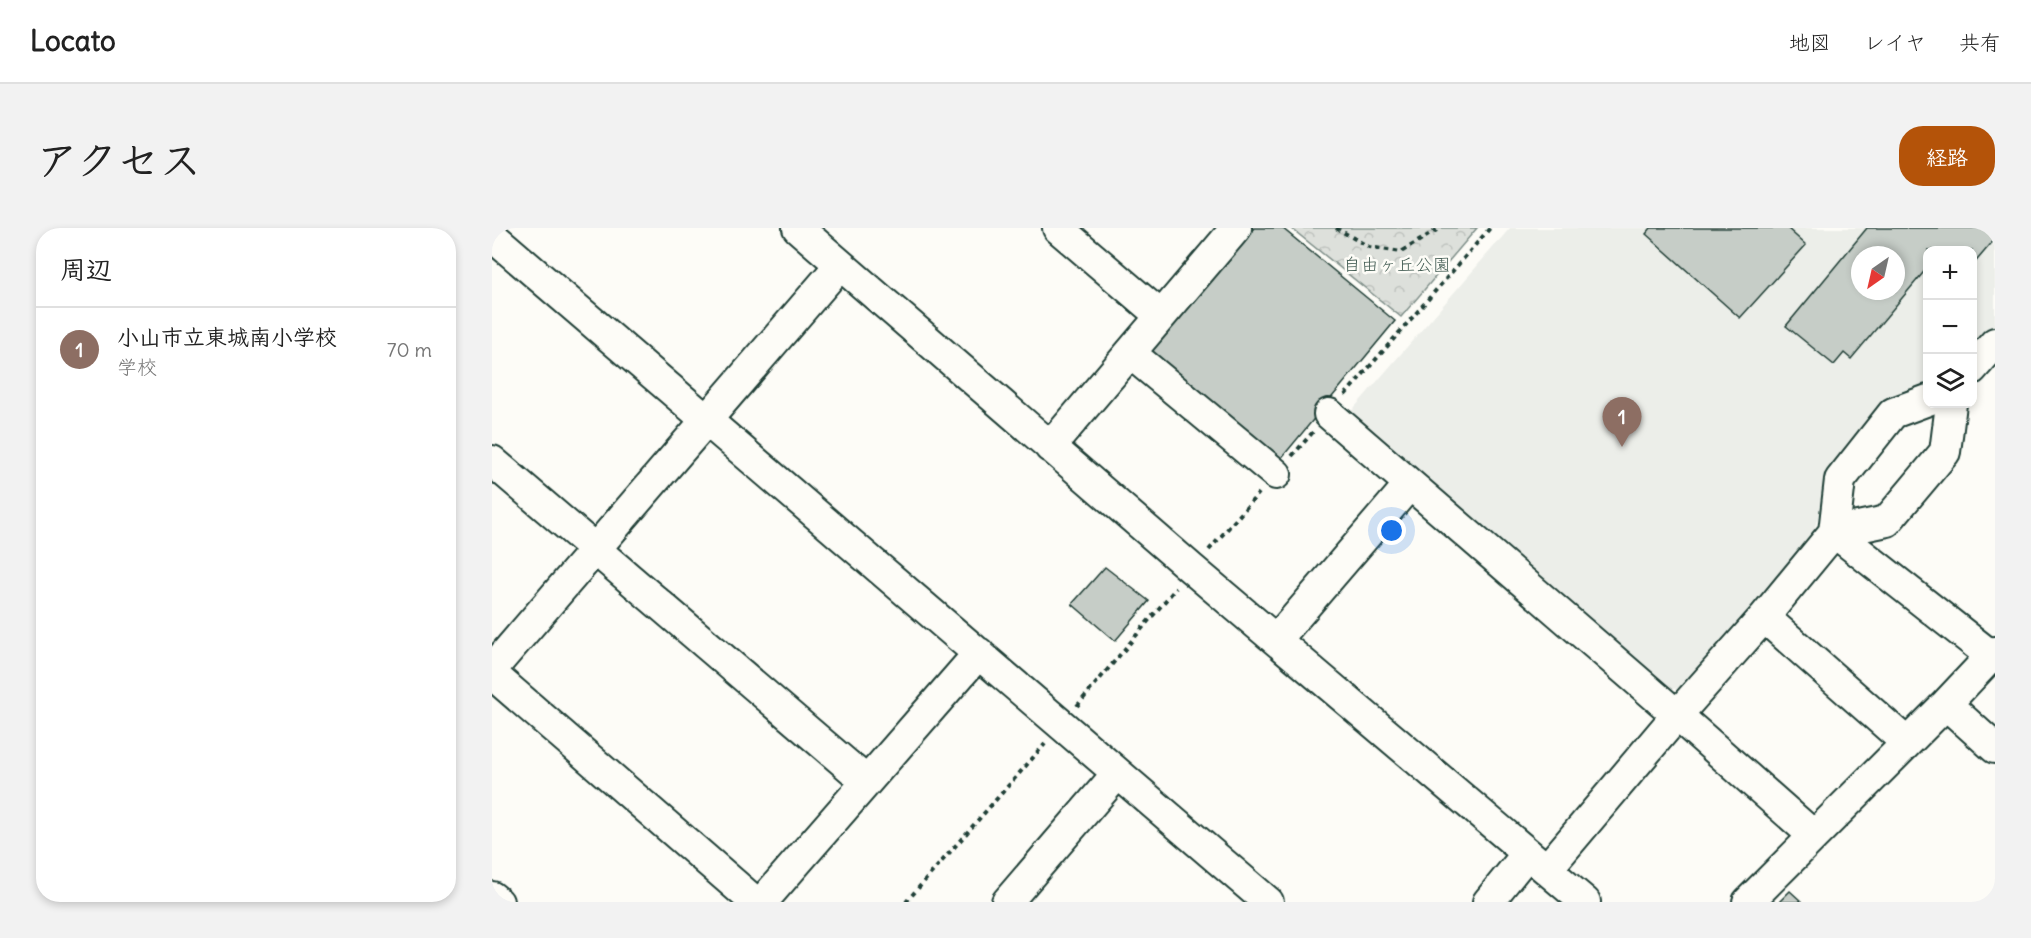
<!DOCTYPE html>
<html lang="ja">
<head>
<meta charset="utf-8">
<style>
  body { margin:0; font-family:Delius,"Klee One",sans-serif; background:#f2f2f2; color:#222 }
  .controls { position:absolute; right:18px; top:18px; display:grid; overflow:hidden; border-radius:12px; box-shadow:0 3px 9px #0003 }
  .controls button { width:54px; height:54px; display:grid; place-items:center; padding:0; border:0; border-bottom:2px solid #e0e0e0; background:#fff; color:#222; font:30px sans-serif }
  .compass { position:absolute; left:1359px; top:18px; width:54px; height:54px; border-radius:50%; background:#fff; box-shadow:0 3px 9px #0003; rotate:214deg }
  .you { position:absolute; left:900px; top:303px; width:21px; height:21px; margin:-15px; border:4px solid #fff; border-radius:50%; background:#1a73e8; box-shadow:0 0 0 9px #1a73e833 }
  .badge { display:grid; place-items:center; width:39px; height:39px; border-radius:50%; background:#b45309; color:#fff; font-size:20px; font-weight:700 }
  .pin { position:absolute; translate:-50% -50px; filter:drop-shadow(0 2px 3px #0008) }
  .pin::after { content:''; position:absolute; top:32px; width:21px; height:18px; background:inherit; clip-path:polygon(0 0,100% 0,50% 100%) }
  .list { margin:0; padding:0; list-style:none }
  h2 { display:flex; justify-content:space-between; align-items:center; height:78px; margin:0; padding:0 24px; font-size:26px }
  h2 small { font-size:20px; font-weight:400; color:#767676 }
  .list li { display:grid; grid-template-columns:39px 1fr auto; gap:18px; align-items:center; box-sizing:border-box; height:84px; padding:0 24px; border-top:2px solid #e0e0e0 }
  .list b { display:block; font-size:22px; white-space:nowrap }
  .list p { margin:0; font-size:20px; white-space:nowrap; color:#767676 }
  .list em { font-size:20px; font-style:normal; color:#767676 }
  .icon { flex:none; width:33px; height:33px; fill:none; stroke:currentColor; stroke-width:2; stroke-linecap:round; stroke-linejoin:round }
  .map { position:relative; flex:none; width:1503px; height:674px; overflow:hidden; border-radius:24px }
  header { display:flex; align-items:center; gap:36px; box-sizing:border-box; height:84px; padding:0 30px; background:#fff; border-bottom:2px solid #e0e0e0 }
  header strong { font-size:28px }
  nav { display:flex; gap:33px; margin-inline-start:auto; font-size:21px }
  .intro { display:flex; align-items:center; justify-content:space-between; box-sizing:border-box; height:144px; padding:0 36px }
  h1 { margin:0; font-size:42px }
  .button { padding:15px 27px; border-radius:24px; background:#b45309; color:#fff; font-size:21px; font-weight:700 }
  main { display:flex; gap:36px; padding:0 36px }
  aside { flex:1; background:#fff; border-radius:24px; box-shadow:0 3px 9px #0003 }
  .map>svg:first-child { display:block }
  .built { fill:#eceee9; fill-rule:evenodd }
  .park { fill:url(#park-crowns); stroke:#7e8e88; stroke-width:1.5 }
  .building { fill:#c6cdc7; stroke:#1f3d34; stroke-width:1.5; fill-rule:evenodd }
  .lines { fill:none; stroke-linecap:round; stroke-linejoin:round }
  .minor-casing { stroke:#1f3d34; stroke-width:34 }
  .path { stroke:#1f3d34; stroke-width:4; stroke-dasharray:4.5 4.5; stroke-linecap:butt }
  .minor { stroke:#fdfcf7; stroke-width:30 }
  .labels { text-anchor:middle; stroke-width:5; stroke-linejoin:round; paint-order:stroke }
  .park-label { font-size:18px; fill:#455e55; stroke:#fdfcf7 }
</style>
</head>
<body>
<header>
<strong>Locato</strong>
<nav><a>地図</a><a>レイヤ</a><a>共有</a></nav>
</header>
<div class="intro"><h1>アクセス</h1><a class="button">経路</a></div>
<main>
<aside>
<h2>周辺<small></small></h2>
<ul class="list">
<li><span class="badge" style="background:#8d6e63">1</span><div><b>小山市立東城南小学校</b><p>学校</p></div><em>70 m</em></li>
</ul>
</aside>
<div class="map">
<svg width="1503" height="674" viewBox="0 0 1503 674">
  <defs>
    <pattern id="park-crowns" width="20" height="18" patternUnits="userSpaceOnUse" patternTransform="scale(1.5)"><rect width="20" height="18" fill="#dde0db"/><path d="M2 6a3 3 0 1 1 6 0M12 15a3 3 0 1 1 6 0" fill="none" stroke="#bdc1bd"/></pattern>
  </defs>
  <rect width="100%" height="100%" fill="#fdfcf7"/>
  <filter id="ink" filterUnits="userSpaceOnUse"><feTurbulence type="fractalNoise" baseFrequency=".0167" numOctaves="2"/><feDisplacementMap in="SourceGraphic" scale="12" xChannelSelector="R" yChannelSelector="G"/><feConvolveMatrix kernelMatrix="1 2 1 2 8 2 1 2 1" color-interpolation-filters="sRGB"/></filter>
  <g filter="url(#ink)">
    <path class="built" d="M1018,0H1503V99L1481,126L1480,22H1436L1435,157L1407,172L1338,252L1317,317L1195,460L1179,461L856,187ZM1368,27H1404V63H1368Z"/>
    <path class="park" d="M799,0H985L909,89Z"/>
    <path class="building" d="M762,0H790L903,93L787,233L655,123Z
      M1159,0H1295L1314,17L1248,90L1154,6Z
      M1375,0H1503V11L1480,38V22H1436V39L1359,131L1352,125L1342,137L1294,98ZM1368,27H1404V63H1368Z
      M613,339L657,373L623,413L580,376Z
      M1298,663L1310,674H1287Z"/>
    <g class="lines">
      <g class="minor-casing">
        <path id="minor" d="M306,0L700,341L1093,674
          M566,0L669,88
          M0,8L776,674
          M638,125L784,246
          M1480,141L1503,115
          M837,186L1185,487L1322,608
          M558,219L744,0
          M0,233L374,553
          M1342,304L1503,431
          M1342,304L1395,293L1453,224L1459,176
          M1272,389L1415,515
          M785,411L917,257
          M0,441L348,37
          M0,446L263,674
          M1454,476L1503,520
          M1055,641L1185,487L1272,389L1342,304L1348,252L1401,185L1436,172
          M0,669L6,674
          M270,674L487,425
          M515,674L625,546
          M996,674L1035,626
          M1256,674L1454,476L1503,424"/>
      </g>
      <path class="path" d="M844,0L877,19L909,24L948,0
        M853,167L998,0
        M800,228L821,204
        M717,322L767,265
        M585,478L684,360
        M414,674L553,516"/>
      <use href="#minor" class="minor"/>
    </g>
  </g>
  <g class="labels">
    <g class="park-label">
      <text x="905" y="43">自由ヶ丘公園</text>
    </g>
  </g>
</svg>
<div class="controls">
<button>+</button>
<button>−</button>
<button><svg class="icon" aria-label="layers" viewBox="0 0 24 24"><path d="M12 4l9 5-9 5-9-5zM3 14l9 5 9-5"/></svg></button>
</div>
<svg class="compass" viewBox="-18 -18 36 36"><path d="M0-13l5 13h-10z" fill="#e53935"/><path d="M0 13l5-13h-10z" fill="#767676"/></svg>
<div class="you"></div>
<div class="pin badge" style="left:1130px;top:219px;background:#8d6e63">1</div>
</div>
</main>
</body>
</html>
